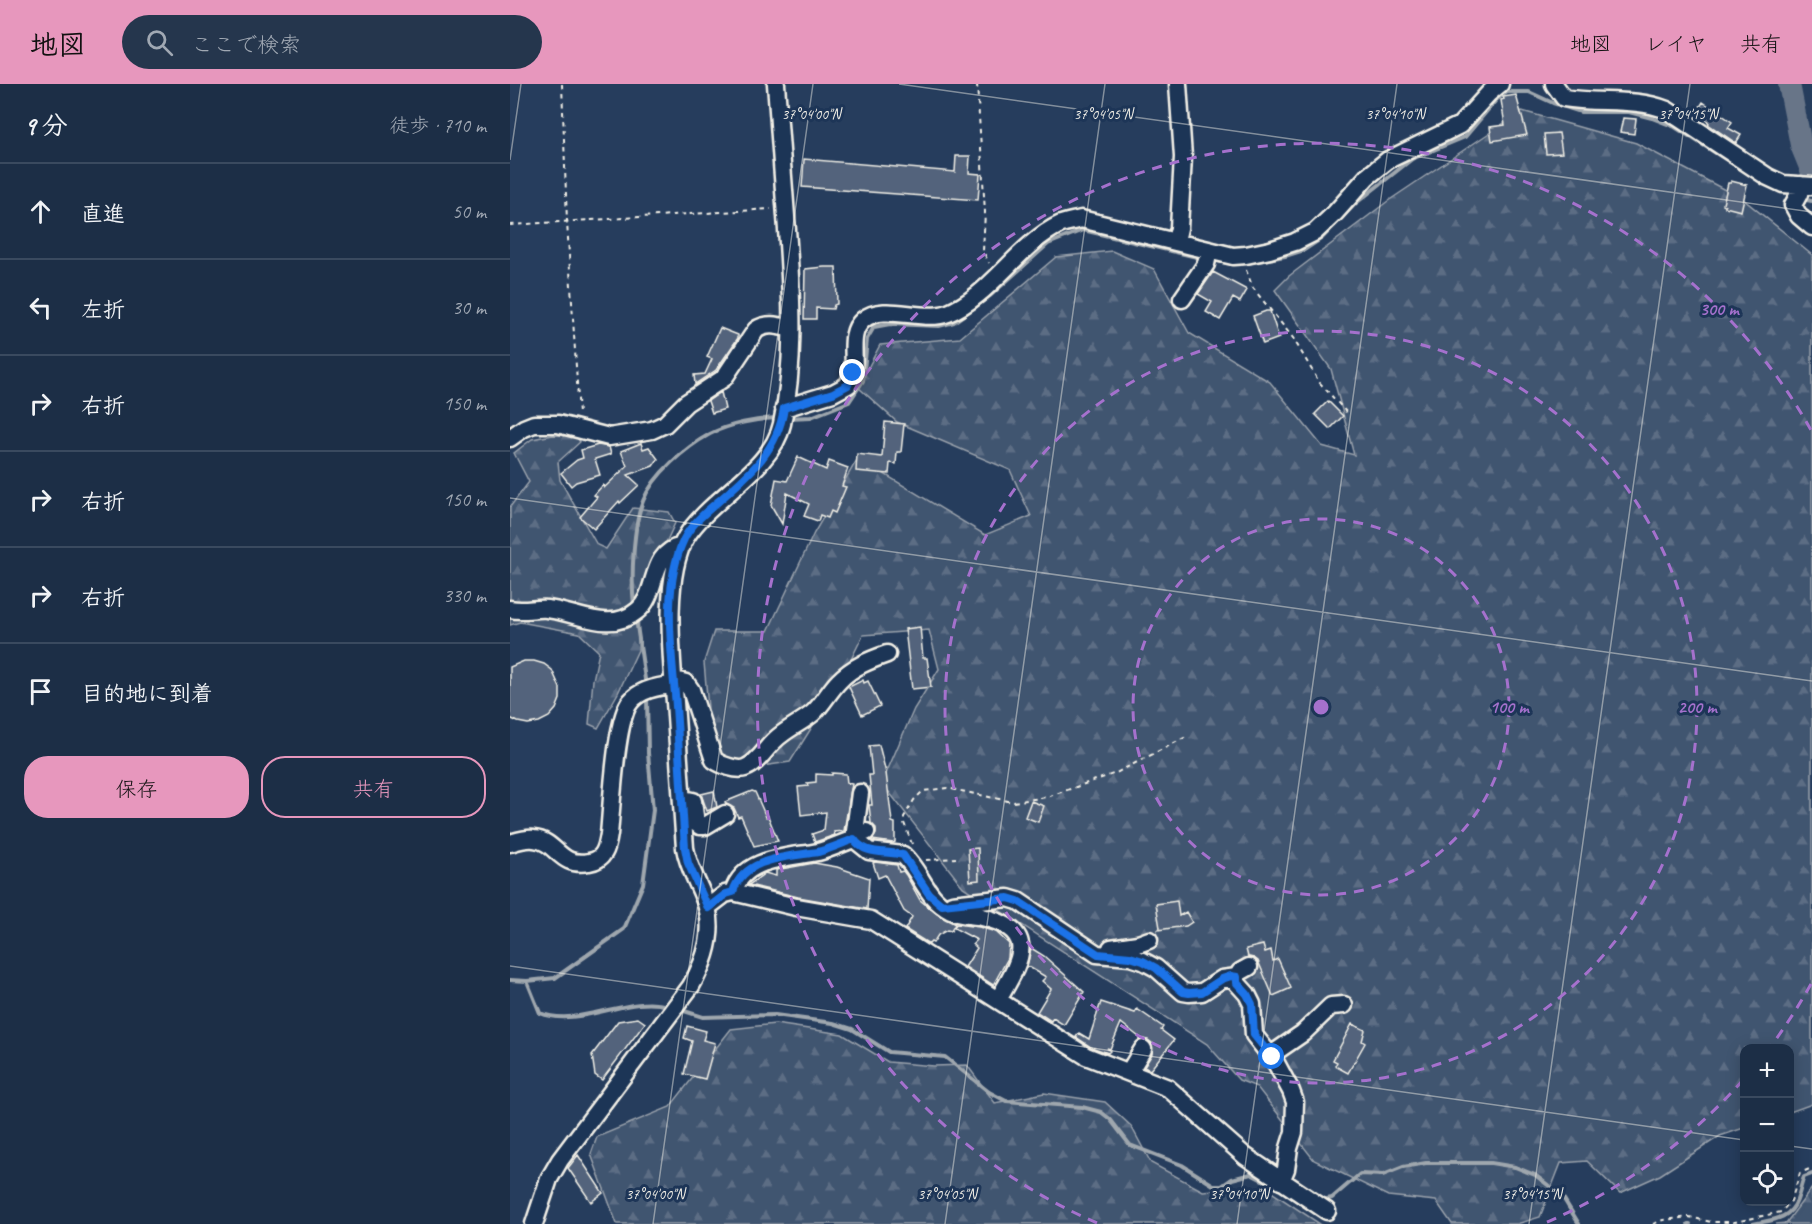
<!DOCTYPE html>
<html lang="ja">
<head>
<meta charset="utf-8">
<style>
  body { margin:0; font-family:Caveat,"Klee One",sans-serif; background:#25364d; color:#f1f3f6 }
  .controls { position:absolute; right:18px; bottom:18px; display:grid; overflow:hidden; border-radius:12px; box-shadow:0 3px 15px #0003 }
  .controls button { width:54px; height:54px; display:grid; place-items:center; padding:0; border:0; border-bottom:2px solid #3a4a5f; background:#1c2e46; color:#f1f3f6; font:30px sans-serif }
  .stop { position:absolute; width:18px; height:18px; margin:-14px; border:4px solid #1a73e8; border-radius:50%; background:#fff }
  .stop.end { background:#1a73e8; border-color:#fff; box-shadow:0 2px 6px #0008 }
  .list { margin:0; padding:0; list-style:none }
  h2 { display:flex; justify-content:space-between; align-items:center; height:78px; margin:0; padding:0 24px; font-size:26px }
  h2 small { font-size:20px; font-weight:400; color:#a0a8b3 }
  .list li { display:grid; grid-template-columns:39px 1fr auto; gap:18px; align-items:center; box-sizing:border-box; height:96px; padding:0 24px; border-top:2px solid #3a4a5f }
  .list b { display:block; font-size:22px; white-space:nowrap }
  .list em { font-size:20px; font-style:normal; color:#a0a8b3 }
  .actions { display:flex; gap:12px; padding:18px 24px }
  .actions a { flex:1; padding:14px 0; border:2px solid #e797bd; border-radius:24px; text-align:center; font-size:21px; color:#e797bd }
  .actions .main { background:#e797bd; color:#111 }
  .icon { flex:none; width:33px; height:33px; fill:none; stroke:currentColor; stroke-width:2; stroke-linecap:round; stroke-linejoin:round }
  .map { position:relative; flex:none; width:1302px; height:1140px; overflow:hidden }
  header { display:flex; align-items:center; gap:36px; box-sizing:border-box; height:84px; padding:0 30px; background:#e797bd; color:#111 }
  header strong { font-size:28px }
  nav { display:flex; gap:33px; margin-inline-start:auto; font-size:21px }
  .search { width:420px; height:54px; background:#25364d; display:flex; align-items:center; gap:15px; box-sizing:border-box; padding:0 21px; border-radius:33px; color:#a0a8b3; font-size:22px }
  main { display:flex }
  aside { flex:1; background:#1c2e46 }
  .map>svg:first-child { display:block }
  .forest { fill:url(#forest-firs); stroke:#9aa2ac; stroke-width:1.5 }
  .lines { fill:none; stroke-linecap:round; stroke-linejoin:round }
  .stream { stroke:#9fa7ae; stroke-width:4 }
  .river { stroke:#677588; stroke-width:22 }
  .building { fill:#52647b; stroke:#f4f1e8; stroke-width:1.5 }
  .minor-casing { stroke:#f4f1e8; stroke-width:21 }
  .path { stroke:#f4f1e8; stroke-width:2; stroke-dasharray:4.5 4.5; stroke-linecap:butt }
  .minor { stroke:#1d3557; stroke-width:16 }
  .route { stroke:#1a73e8; stroke-width:8 }
  .ticks { fill:none; stroke:#f4f1e8; stroke-width:1.5; stroke-opacity:0.45 }
  .ring { fill:none; stroke:#a571cd; stroke-width:3; stroke-dasharray:10 8 }
  .ticks-label { font-size:15px; text-anchor:middle; fill:#f4f1e8; stroke:#1d3557; stroke-width:6; stroke-linejoin:round; paint-order:stroke }
  .centre { fill:#a571cd; stroke:#1d3557; stroke-width:3 }
  .ring-label { font-size:18px; text-anchor:middle; font-weight:bold; fill:#a571cd; stroke:#1d3557; stroke-width:6; stroke-linejoin:round; paint-order:stroke }
</style>
</head>
<body>
<header>
<strong>地図</strong>
<div class="search"><svg class="icon" aria-label="search" viewBox="0 0 24 24"><circle cx="10" cy="10" r="6"/><path d="M15 15l6 6"/></svg>ここで検索</div>
<nav><a>地図</a><a>レイヤ</a><a>共有</a></nav>
</header>
<main>
<aside>
<h2>9 分<small>徒歩 · 710 m</small></h2>
<ul class="list">
<li><svg class="icon" aria-label="ahead" viewBox="0 0 24 24"><path d="M12 20V5M6 11l6-6 6 6"/></svg><div><b>直進</b></div><em>50 m</em></li>
<li><svg class="icon" aria-label="left" viewBox="0 0 24 24"><path d="M17 20v-9H6M10 6l-5 5 5 5"/></svg><div><b>左折</b></div><em>30 m</em></li>
<li><svg class="icon" aria-label="right" viewBox="0 0 24 24"><path d="M7 20v-9h11M14 6l5 5-5 5"/></svg><div><b>右折</b></div><em>150 m</em></li>
<li><svg class="icon" aria-label="right" viewBox="0 0 24 24"><path d="M7 20v-9h11M14 6l5 5-5 5"/></svg><div><b>右折</b></div><em>150 m</em></li>
<li><svg class="icon" aria-label="right" viewBox="0 0 24 24"><path d="M7 20v-9h11M14 6l5 5-5 5"/></svg><div><b>右折</b></div><em>330 m</em></li>
<li><svg class="icon" aria-label="arrive" viewBox="0 0 24 24"><path d="M6 21V4h12l-3 4 3 4H6"/></svg><div><b>目的地に到着</b></div></li>
</ul>
<div class="actions"><a class="main">保存</a><a>共有</a></div>
</aside>
<div class="map">
<svg width="1302" height="1140" viewBox="0 0 1302 1140">
  <defs>
    <pattern id="forest-firs" width="22" height="20" patternUnits="userSpaceOnUse" patternTransform="scale(1.5)"><rect width="22" height="20" fill="#40546f"/><path d="M5 1l3.5 6h-7zM16 11l3.5 6h-7z" fill="#5c6d84"/></pattern>
  </defs>
  <rect width="100%" height="100%" fill="#263d5d"/>
  <filter id="ink" filterUnits="userSpaceOnUse"><feTurbulence type="fractalNoise" baseFrequency=".0167" numOctaves="2"/><feDisplacementMap in="SourceGraphic" scale="12" xChannelSelector="R" yChannelSelector="G"/><feConvolveMatrix kernelMatrix="1 2 1 2 8 2 1 2 1" color-interpolation-filters="sRGB"/></filter>
  <g filter="url(#ink)">
    <path class="forest" d="M1012,27L1126,59L1234,116L1302,171V1020L1280,1028V964H1234V1044L1210,1052L1150,1091L1110,1109L1077,1077L1051,1079L1030,1133L1007,1140H942L926,1117L878,1112L804,1076L747,1003L729,996L697,960L453,803L372,699L404,625L429,585L419,546L353,551L329,600L280,678L231,685L202,670L194,578L204,547H258L304,449L348,374L475,451L521,432L500,386L387,338L348,303L370,261L450,254L546,173L602,167L644,185L679,249L760,298L812,362L844,371L821,285L765,206L779,192L878,117Z
      M43,351L66,352L70,358L48,378L50,396L87,461L96,465L123,424L159,428L165,439L129,517L128,566L108,609L88,644L79,640L83,596L89,568L69,549L10,538L0,541V423L19,398L4,369L22,355Z
      M265,940L332,950L378,978L424,982L457,981L485,1019L534,1009L595,1018L621,1042L641,1079L693,1107L729,1104L760,1107L810,1140H107L81,1070L87,1053L160,1023L221,945Z
      M1302,1104V1140H1266L1276,1139Z"/>
    <g class="lines">
      <path class="stream" d="M1291,115L1302,117
        M702,176L718,179
        M737,179L775,172L794,166L812,154L845,120L902,75L955,53L987,15L997,8H1019L1043,19L1071,28H1119L1142,34L1165,43L1223,80
        M278,334L301,333L339,318L353,297L357,255L364,243L380,240L429,242L444,238L480,212L538,160L573,146L691,174
        M124,521C121,495 123,441 133,417C143,391 176,363 200,350C219,340 247,335 267,334
        M126,535L136,602
        M0,896L17,897L45,894L114,845L133,800L143,726L138,669L137,612
        M17,897L30,929C69,945 119,910 158,922
        M168,925L193,933L265,931L323,939L342,945L379,968L435,973L479,1008L496,1017L572,1023L591,1028L600,1035L620,1061L672,1081L705,1102H712L722,1095L741,1090L766,1103
        M812,1116L822,1114L850,1090L873,1091L893,1083L916,1079H981L1005,1083L1025,1091L1052,1112L1069,1140
        M1178,1140H1180
        M1243,1140C1261,1136 1280,1136 1287,1116C1290,1108 1291,1100 1294,1093L1302,1090"/>
      <path class="river" d="M1279,0L1291,61L1302,88"/>
    </g>
    <path class="building" d="M1006,11L1017,51L982,57L980,43L995,41L991,16L994,15L993,13Z
      M1193,18L1222,38L1218,44L1231,51L1226,59L1198,40L1199,39L1196,35L1186,29Z
      M1113,34L1126,35L1124,50L1110,48Z
      M1049,49L1052,69L1036,70L1034,50Z
      M446,72H460L459,89L470,90L468,116L292,103L294,75L445,88Z
      M1221,97L1237,101L1231,127L1215,123V121L1213,120L1218,99H1221Z
      M314,183H326L327,220L324,221L323,225L306,224V235H294L295,185Z
      M703,188L737,206L730,218L723,214L710,236L696,228L702,218L688,210Z
      M756,227H760L769,254L753,260L743,232Z
      M210,244L228,251V254L206,286L185,300L184,291L195,290L202,275L197,273Z
      M211,308L215,325L202,329L198,317Z
      M818,317L833,332L820,345L805,330Z
      M375,338L394,340L391,368H387L386,380L380,379L379,390L346,387L347,370L372,373Z
      M131,359L133,365L139,363L148,375L143,382L118,391L129,401L110,419L109,417L84,445L70,433L87,413L84,411L93,401L94,404L117,382L111,367Z
      M88,361L99,363L101,370L85,375L90,391L66,398L61,402L51,389L67,376L73,374L71,366Z
      M288,373L316,386L319,377L338,384L332,402L336,403L325,429L321,427L318,434L310,431L308,437L294,432L299,420L277,409L272,440L261,421L266,395L277,397Z
      M410,543L413,574H417L421,603L402,605L395,545Z
      M14,577H24L34,580L42,586L50,604V615L46,625L39,633L29,638L18,640L8,638L0,634V583Z
      M353,596L354,599L358,597L370,622L352,631L339,603Z
      M369,661L376,689L382,738L385,739V758L383,759L362,756L366,750V744L361,739L359,721H362L359,691H362L359,662Z
      M322,689L336,690L337,699L342,700L334,747L324,748L325,751L305,758L302,750L314,746L316,728L291,731L288,703L298,702L297,699L306,698V690L322,691Z
      M204,707L207,723L197,727L191,710Z
      M242,707L245,708L256,733L258,732L268,757L244,762L231,732L228,733L224,724L216,720L215,718Z
      M521,717L534,722L528,738L515,733Z
      M468,764L469,796L460,797L458,765Z
      M365,778L387,781L389,788L393,787L396,791L410,816L427,830L445,840L441,847L437,846L428,851L423,859L421,858L419,860L395,845L402,833L394,827L375,791L368,794L363,779Z
      M304,779L327,783L359,794L357,825L288,813L239,801L255,789L266,792V786Z
      M667,817L669,832L676,828L682,838L676,842L648,846L650,844L646,820Z
      M446,840L469,843L486,848L499,860L498,874L483,901L455,883L467,864L463,860L467,856L444,844Z
      M753,861L755,868L761,866L763,877L768,875L781,904L763,912L748,877L744,874L738,873L736,865Z
      M521,864L534,872L574,908L554,941L543,934L541,937L527,928L541,905L532,897L536,893L517,882Z
      M591,918L625,929L627,925L653,943L651,946L664,956L640,986L634,983L642,970V959L638,956L629,955V953L611,939L600,965L597,964L600,967L598,969L581,963L566,953L569,949L579,955Z
      M128,934L135,939L92,996L85,991L82,971L108,937Z
      M842,940L855,946L852,957L855,959L838,989L825,982L827,978L823,976Z
      M177,942L196,947L193,956L205,959L195,995L174,990L182,957L174,954Z
      M68,1071L93,1109L81,1118L58,1084Z"/>
    <g class="lines">
      <g class="minor-casing">
        <path id="minor" d="M1044,0L1054,14C1089,20 1124,13 1157,26L1258,93L1273,100L1302,102
          M1291,101L1289,110L1283,121L1289,132L1302,143
          M666,157L669,144L673,73L668,0
          M672,215L696,180L699,166
          M274,324L323,309L338,301C339,297 342,293 343,288C346,271 338,249 353,236C374,218 412,239 438,229C479,213 509,160 549,141C555,138 564,137 571,135L723,172L736,171L760,166L785,158L805,148L825,129L857,93L878,76L950,41L979,9L990,0
          M0,354L14,344L24,340H48L99,353L142,346L155,340L176,319L214,294L246,246C257,238 269,242 281,245
          M0,525C13,528 25,524 37,525C67,528 100,550 127,527C149,510 138,469 172,462
          M164,596L176,599L181,606L204,676C211,681 227,687 235,684C248,679 255,665 265,656C276,645 291,639 303,629C313,620 319,607 329,597C342,583 360,576 377,570
          M350,709L344,755L347,751L356,748
          M173,715L183,717L186,739L190,742H195L215,730
          M0,759C7,757 16,754 24,755C47,757 49,784 79,778C94,776 97,764 99,750C102,723 105,634 121,617C131,605 150,602 164,601
          M223,808C234,773 277,774 308,768C320,765 332,759 344,755L359,767L393,771C412,789 415,814 441,827C448,831 464,831 472,833C532,847 509,879 488,916
          M442,820L498,814L508,817L587,870L620,873L633,877L646,884L673,908L679,909L692,908L712,895L727,893L730,888L739,883
          M198,823L215,810L223,808L286,823L361,836L576,972L658,1004L735,1072L817,1127
          M601,864L628,860L639,856
          M727,893V899L737,910L742,920L744,951L766,979L781,1007L785,1018L784,1048L779,1064L776,1085L771,1097
          M761,971L793,949L821,922L834,921
          M619,988L633,965
          M24,1140L39,1095L50,1076L181,902C197,874 207,843 193,812C186,795 178,782 175,764C172,720 169,676 166,632C163,584 151,495 176,453C200,414 262,386 272,340C285,280 282,219 278,159C274,106 270,53 266,0"/>
      </g>
      <path class="path" d="M52,0L57,138L69,331
        M467,0L475,128L473,167L479,179
        M0,141L261,125
        M736,186L743,204L783,254L809,298L838,330
        M402,760L394,739V733L404,716L413,707L437,704L503,718L537,713L606,689L676,653
        M416,776L446,774
        M1143,1140L1153,1136L1179,1133L1201,1138H1225L1271,1128L1281,1117L1290,1089L1302,1084"/>
      <use href="#minor" class="minor"/>
    </g>
  </g>
  <g class="lines" filter="url(#ink)">
    <path class="route" d="M343,289L338,301L323,309L274,324C268,365 241,389 211,415C197,427 182,439 174,455C151,504 162,570 166,622C169,670 172,717 175,764L178,779L198,824L216,810L223,808C234,773 277,773 308,768C320,765 333,759 344,755C355,772 376,766 393,771L419,810L432,821L498,814L508,817L588,870L620,873L633,877L646,884L673,908L679,909L692,908L712,895L721,892L727,893V899L737,910L742,920L744,951L762,973"/>
  </g>
  <path class="ticks" d="M389,0L1302,128M0,76L11,0M0,414L1302,597M0,882L1234,1056M1280,1062L1302,1065M143,1140L303,0M435,1140L595,0M727,1140L887,0M1019,1140L1180,0"/>
  <g class="ring">
    <circle cx="811" cy="623" r="188"/>
    <circle cx="811" cy="623" r="376"/>
    <path d="M1301 900A563 563 0 0 1 1261 962M1233 996A563 563 0 0 1 1035 1139M587 1139A563 563 0 1 1 1301 346"/>
  </g>
  <g class="ticks-label">
    <text x="301" y="35">37°04'00"N</text>
    <text x="593" y="35">37°04'05"N</text>
    <text x="885" y="35">37°04'10"N</text>
    <text x="1178" y="35">37°04'15"N</text>
    <text x="145" y="1115">37°04'00"N</text>
    <text x="437" y="1115">37°04'05"N</text>
    <text x="729" y="1115">37°04'10"N</text>
    <text x="1022" y="1115">37°04'15"N</text>
  </g>
  <circle cx="811" cy="623" r="9" class="centre"/>
  <g class="ring-label">
    <text x="1209" y="231">300 m</text>
    <text x="999" y="629">100 m</text>
    <text x="1187" y="629">200 m</text>
  </g>
</svg>
<div class="controls">
<button>+</button>
<button>−</button>
<button><svg class="icon" aria-label="locate" viewBox="0 0 24 24"><circle cx="12" cy="12" r="6"/><path d="M12 2v4M12 18v4M2 12h4M18 12h4"/></svg></button>
</div>
<div class="stop" style="left:762px;top:973px"></div>
<div class="stop end" style="left:343px;top:289px"></div>
</div>
</main>
</body>
</html>
